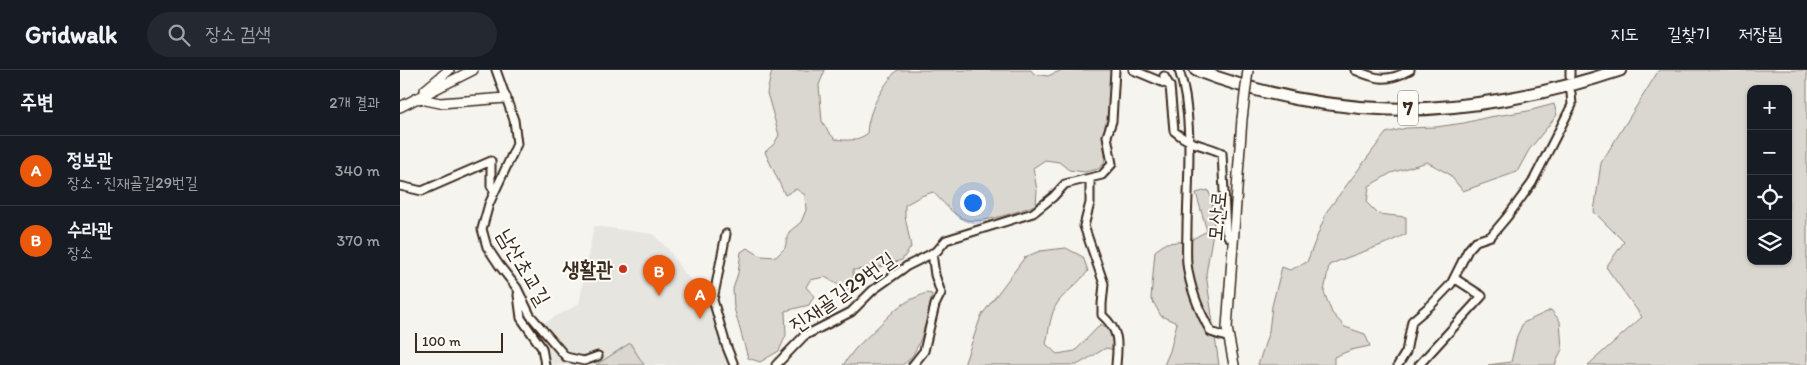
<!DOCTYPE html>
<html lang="ko">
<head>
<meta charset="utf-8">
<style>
  body { margin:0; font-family:Itim,"Poor Story",sans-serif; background:#242831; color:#f1f3f6 }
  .controls { position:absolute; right:15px; top:15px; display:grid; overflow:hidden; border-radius:10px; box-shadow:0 1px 4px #0004 }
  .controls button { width:45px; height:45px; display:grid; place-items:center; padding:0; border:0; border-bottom:1px solid #363941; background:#171b24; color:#f1f3f6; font:25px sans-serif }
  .scale { position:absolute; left:15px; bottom:12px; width:88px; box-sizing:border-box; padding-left:5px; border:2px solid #3b2a1e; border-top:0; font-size:14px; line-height:18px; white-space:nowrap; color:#3b2a1e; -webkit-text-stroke:4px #fdfcf7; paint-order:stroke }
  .you { position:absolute; left:572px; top:132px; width:18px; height:18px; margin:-12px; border:4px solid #fff; border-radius:50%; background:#1a73e8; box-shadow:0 0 0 8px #1a73e833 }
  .badge { display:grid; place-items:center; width:32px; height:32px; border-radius:50%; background:#ea580c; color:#fff; font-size:16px; font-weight:700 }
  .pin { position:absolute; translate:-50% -41px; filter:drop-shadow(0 1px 2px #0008) }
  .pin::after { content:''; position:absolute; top:26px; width:18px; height:15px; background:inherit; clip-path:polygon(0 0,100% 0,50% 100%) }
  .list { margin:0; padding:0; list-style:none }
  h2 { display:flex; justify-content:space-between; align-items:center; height:65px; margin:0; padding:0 20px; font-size:21px }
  h2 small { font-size:16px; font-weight:400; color:#9ea1a6 }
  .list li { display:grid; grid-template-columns:32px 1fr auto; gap:15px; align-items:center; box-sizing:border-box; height:70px; padding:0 20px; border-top:1px solid #363941 }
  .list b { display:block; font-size:19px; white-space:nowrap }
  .list p { margin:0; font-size:16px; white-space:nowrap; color:#9ea1a6 }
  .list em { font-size:16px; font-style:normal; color:#9ea1a6 }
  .icon { flex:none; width:28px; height:28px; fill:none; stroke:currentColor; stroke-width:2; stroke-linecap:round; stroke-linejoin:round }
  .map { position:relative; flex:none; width:1407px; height:295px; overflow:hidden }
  header { display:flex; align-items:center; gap:30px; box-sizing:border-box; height:70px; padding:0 25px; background:#171b24; border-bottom:1px solid #363941 }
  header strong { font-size:24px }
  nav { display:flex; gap:28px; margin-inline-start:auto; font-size:18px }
  .search { width:350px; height:45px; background:#242831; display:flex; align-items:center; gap:12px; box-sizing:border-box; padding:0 18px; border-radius:28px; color:#9ea1a6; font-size:19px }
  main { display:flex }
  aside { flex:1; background:#171b24 }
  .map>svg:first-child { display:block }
  .built { fill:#e7e5df }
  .green { fill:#dad6d0; stroke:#8a8077; fill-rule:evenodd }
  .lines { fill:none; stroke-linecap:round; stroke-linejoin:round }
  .minor-casing { stroke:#3b2a1e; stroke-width:11 }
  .tertiary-casing { stroke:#3b2a1e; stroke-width:12 }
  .primary-casing { stroke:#3b2a1e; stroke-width:15 }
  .minor { stroke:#fdfcf7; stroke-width:7 }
  .tertiary { stroke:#fdfcf7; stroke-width:9 }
  .primary { stroke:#fdfcf7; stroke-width:11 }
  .tertiary-bridge-casing { stroke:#3b2a1e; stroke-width:12; stroke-linecap:butt }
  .tertiary-bridge { stroke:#fdfcf7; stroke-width:9 }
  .poi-dot { fill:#c8321e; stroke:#fdfcf7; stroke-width:2 }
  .labels { text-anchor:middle; stroke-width:4; stroke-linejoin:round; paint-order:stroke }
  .shield { fill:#fdfcf7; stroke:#75695f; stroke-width:1 }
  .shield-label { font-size:20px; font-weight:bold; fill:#3b2a1e }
  .street-label { font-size:21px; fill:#3b2a1e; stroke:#fdfcf7 }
  .poi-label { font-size:21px; font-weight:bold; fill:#3b2a1e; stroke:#fdfcf7; text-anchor:end }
</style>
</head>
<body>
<header>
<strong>Gridwalk</strong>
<div class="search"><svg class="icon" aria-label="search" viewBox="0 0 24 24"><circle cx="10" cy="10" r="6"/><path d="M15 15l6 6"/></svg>장소 검색</div>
<nav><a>지도</a><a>길찾기</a><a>저장됨</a></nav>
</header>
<main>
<aside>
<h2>주변<small>2개 결과</small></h2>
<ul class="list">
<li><span class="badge">A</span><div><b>정보관</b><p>장소 · 진재골길29번길</p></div><em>340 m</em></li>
<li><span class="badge">B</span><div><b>수라관</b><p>장소</p></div><em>370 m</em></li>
</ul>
</aside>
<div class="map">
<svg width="1407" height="295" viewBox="0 0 1407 295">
  <rect width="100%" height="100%" fill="#f5f4ee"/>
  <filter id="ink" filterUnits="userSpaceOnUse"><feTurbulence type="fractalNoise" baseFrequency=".02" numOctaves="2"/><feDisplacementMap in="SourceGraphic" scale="10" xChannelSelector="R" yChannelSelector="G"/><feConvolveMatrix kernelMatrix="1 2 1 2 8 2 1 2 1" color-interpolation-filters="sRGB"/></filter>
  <g filter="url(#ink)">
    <path class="built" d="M194,156L253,164L268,179L284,203L298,216L309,233L325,284L330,295H153L133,259L179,234Z"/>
    <path class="green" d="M372,0H425L419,15L422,51L427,60L435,69C447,71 456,71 467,64C468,40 482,17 497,0H631L634,4L648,6L662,0H711V44L704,61L703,72L705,84L704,94L698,99L685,102L669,100L659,92L645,90L633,98L637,120L636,135C618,141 585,154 566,150C555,147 541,130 533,122L521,126L505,135V146L511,177L502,190L476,198L453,200L454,213L447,220L425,207L410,210L406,217L414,226L409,235L385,241L386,265L379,281L360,292L348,288L334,238L333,219L338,203L341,182L347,178L361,186L376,187L385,178L389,162L401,152L406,140L405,125L396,119L385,125L365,82L374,74L379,65L367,23Z
      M1259,0H1407V295H1188L1242,247L1206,197L1224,172L1194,142L1201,93ZM1351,19H1388V191H1351Z
      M1154,34L1157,45L1129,80L1117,102L1063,121L1049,104L1027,92L991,103L969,116L967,133L978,144L1006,147V164C981,177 954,184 929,195L924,222L932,243L945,257L965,264L970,276L951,280L934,287V295H858L869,261L872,236L882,197L890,200L907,192L927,141L986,63L1006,58L1036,57L1064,53L1089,47L1128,41Z
      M808,120L812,130L814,156L806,204L819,295H764L770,281L777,253L761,246L751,228L755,181L766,173L789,171L807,161L796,123Z
      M666,178L683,187L688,201C679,213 666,222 658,232C650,244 649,261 646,274L657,284L675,281L701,254C712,261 715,266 715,280L706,278L677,295H564L581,246L625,187L640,181Z
      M526,223L532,224C529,242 520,287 502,295C496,295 453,295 443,295L455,279L497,238L510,230Z
      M1151,240L1160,251L1162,279L1155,295H1088L1111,292L1117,266L1123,253Z
      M230,273L244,295H196Z"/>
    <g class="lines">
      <g class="minor-casing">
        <path id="minor" d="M96,0L114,50L117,74L89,134L82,159L87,177L99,195L117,218L130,245L166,287L184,291L198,286
          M733,0L769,15
          M779,0C794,46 788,107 787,156C787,168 786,182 787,194C790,218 799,241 811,262L829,268
          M955,0C977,10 988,12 1010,0
          M1170,0V6
          M764,6L770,16L774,61C791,76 803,74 822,83L826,161L828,166L832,169
          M690,108V133L684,156L704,214L702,234V245C720,261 718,273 716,295
          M0,116L22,121L91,91V116L95,121
          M326,164L313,230L326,275L334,295
          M118,225L121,248L142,278L145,295
          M376,295L404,266L451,242L473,220L507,196L537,181L546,170L633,143L653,127L665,114L702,105L712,94L707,66L712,51L715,0
          M513,295L524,281L535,235L541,223L535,205L532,183
          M998,295L1006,282L1012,251L1032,234L1051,214L1068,180L1076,171L1091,166L1107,147L1132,113L1172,35L1171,23
          M1019,295L1082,226L1054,208"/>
      </g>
      <g class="tertiary-casing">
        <path id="tertiary" d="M25,20L49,0
          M16,28L40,33L106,28
          M0,37L73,0
          M834,295L827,258L842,49"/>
      </g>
      <g class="primary-casing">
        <path id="primary" d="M796,0C856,23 924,37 989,39C1063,41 1149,24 1220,0"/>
      </g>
      <use href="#minor" class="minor"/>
      <use href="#tertiary" class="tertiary"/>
      <use href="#primary" class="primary"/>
      <g class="tertiary-bridge-casing">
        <path id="tertiary-bridge" d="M842,49L848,0"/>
      </g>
      <use href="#tertiary-bridge" class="tertiary-bridge"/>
    </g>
  </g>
  <circle class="poi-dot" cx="223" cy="199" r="5"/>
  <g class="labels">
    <rect class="shield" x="998" y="20.5" width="20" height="35" rx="4"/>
    <g class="shield-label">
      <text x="1008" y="45">7</text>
    </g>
    <g class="street-label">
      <text transform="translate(817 146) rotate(-85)" y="7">모산로</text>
      <text transform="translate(124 197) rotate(60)" y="7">남산초교길</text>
      <text transform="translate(442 222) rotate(-35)" y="7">진재골길29번길</text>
    </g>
    <g class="poi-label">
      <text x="213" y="206">생활관</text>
    </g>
  </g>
</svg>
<div class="controls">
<button>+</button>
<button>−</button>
<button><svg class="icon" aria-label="locate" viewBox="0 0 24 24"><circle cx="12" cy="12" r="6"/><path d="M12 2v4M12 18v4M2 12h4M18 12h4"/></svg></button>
<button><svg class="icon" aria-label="layers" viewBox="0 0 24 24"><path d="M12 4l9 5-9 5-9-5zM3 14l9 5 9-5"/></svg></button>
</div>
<div class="scale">100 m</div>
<div class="you"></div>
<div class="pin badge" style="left:300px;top:249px">A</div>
<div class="pin badge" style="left:259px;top:226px">B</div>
</div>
</main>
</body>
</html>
